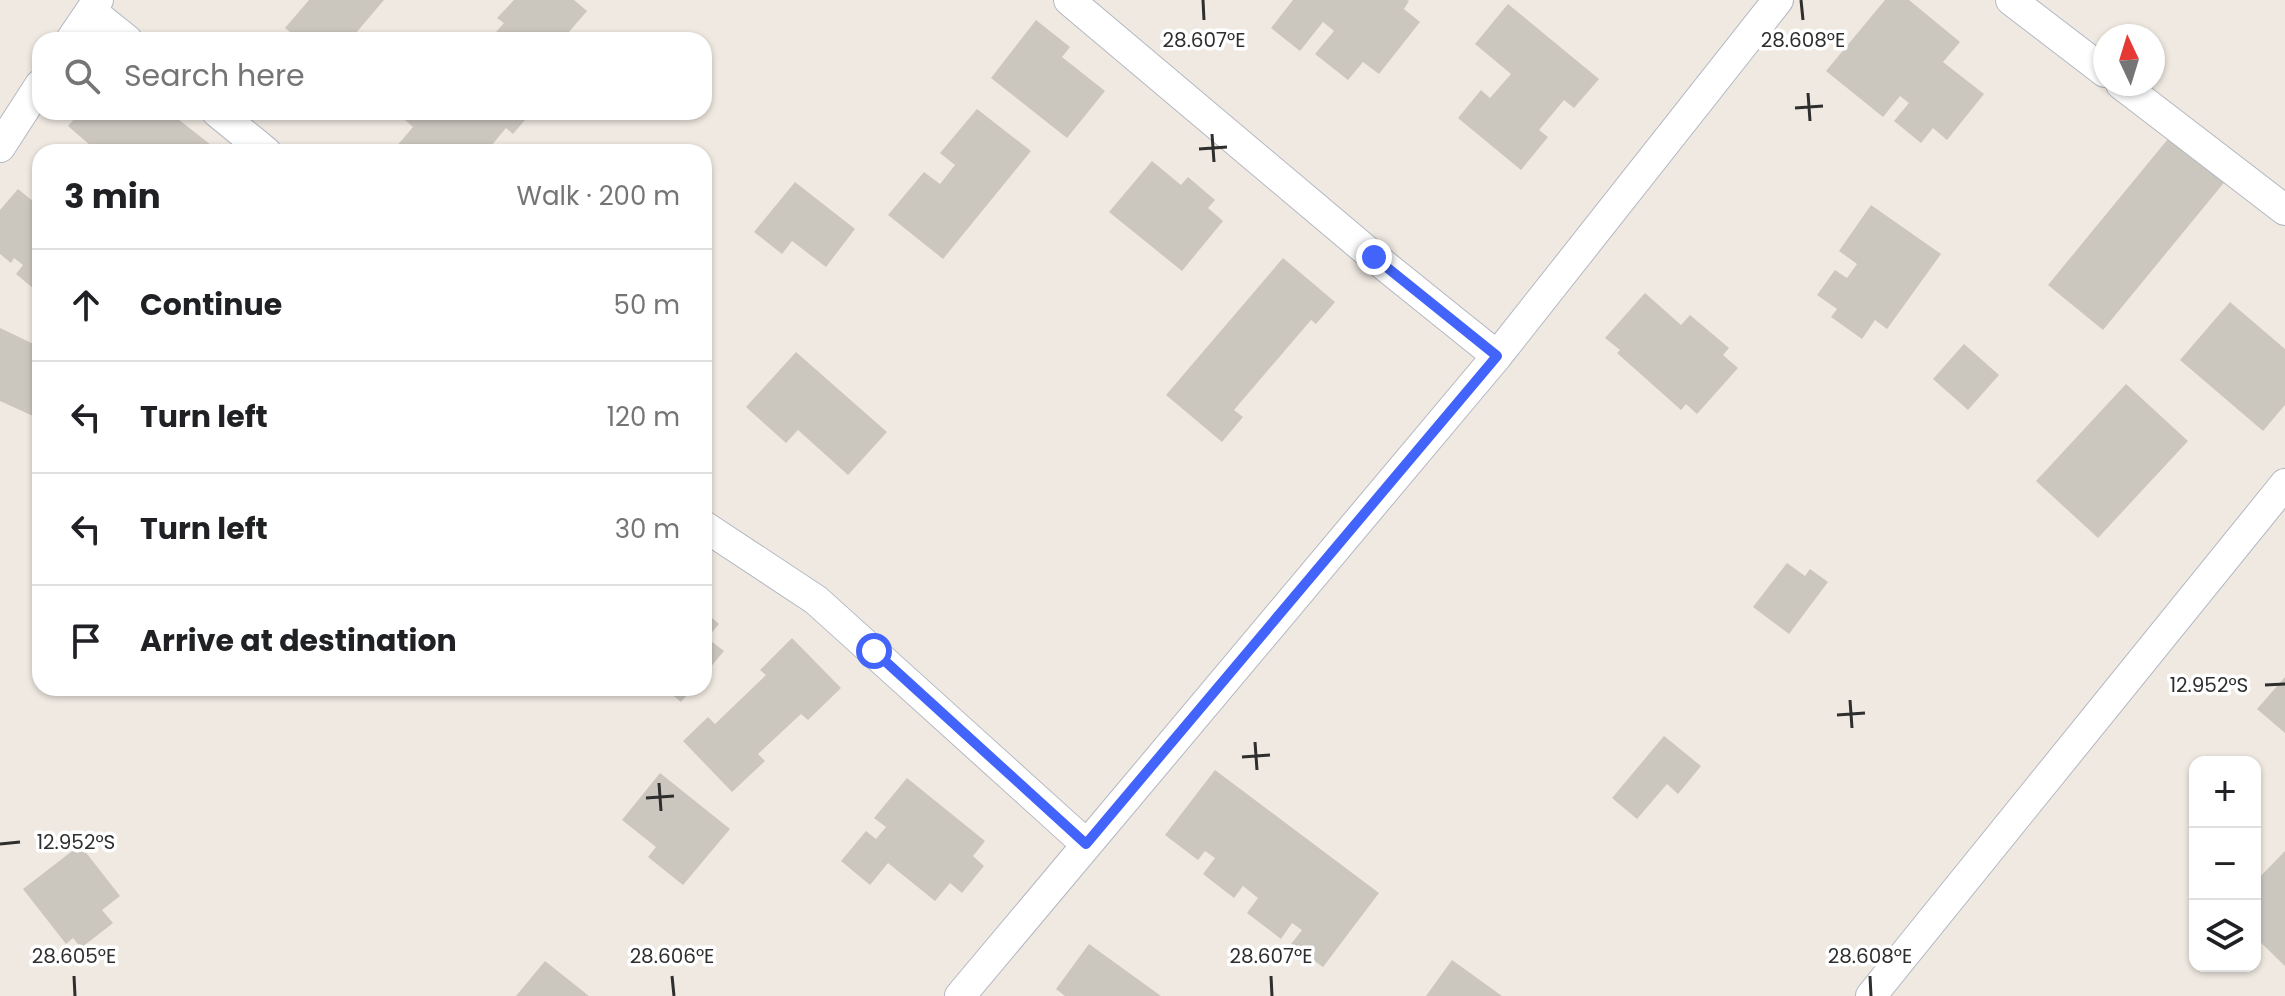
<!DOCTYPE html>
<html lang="en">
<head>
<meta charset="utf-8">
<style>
  body { margin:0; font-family:Poppins,sans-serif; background:#f6f6f6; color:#202124 }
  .controls { position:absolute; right:24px; bottom:24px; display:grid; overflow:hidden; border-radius:16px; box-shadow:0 2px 6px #0004 }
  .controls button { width:72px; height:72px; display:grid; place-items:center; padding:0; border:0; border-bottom:2px solid #e0e0e0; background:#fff; color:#202124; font:40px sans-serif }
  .compass { position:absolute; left:2093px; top:24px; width:72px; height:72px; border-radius:50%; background:#fff; box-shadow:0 2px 6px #0004; rotate:356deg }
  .stop { position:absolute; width:24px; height:24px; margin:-18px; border:6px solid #4264fb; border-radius:50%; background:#fff }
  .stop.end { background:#4264fb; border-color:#fff; box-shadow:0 2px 8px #0008 }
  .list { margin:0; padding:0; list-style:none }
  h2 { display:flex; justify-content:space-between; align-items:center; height:104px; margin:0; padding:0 32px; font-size:34px }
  h2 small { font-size:26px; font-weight:400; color:#757577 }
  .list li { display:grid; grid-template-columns:52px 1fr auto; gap:24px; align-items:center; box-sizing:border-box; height:112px; padding:0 32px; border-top:2px solid #e0e0e0 }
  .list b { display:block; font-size:30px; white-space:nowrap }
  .list em { font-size:26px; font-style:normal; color:#757577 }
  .icon { flex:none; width:44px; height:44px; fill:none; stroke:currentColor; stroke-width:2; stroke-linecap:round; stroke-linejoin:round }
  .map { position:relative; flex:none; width:2285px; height:996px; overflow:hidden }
  .search { position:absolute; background:#fff; box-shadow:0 2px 6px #0004; left:32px; top:32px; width:680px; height:88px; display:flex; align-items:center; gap:20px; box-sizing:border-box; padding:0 28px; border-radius:24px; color:#757577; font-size:30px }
  .panel { position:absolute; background:#fff; box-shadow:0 2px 6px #0004; left:32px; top:144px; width:680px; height:552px; border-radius:24px }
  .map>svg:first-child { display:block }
  .building { fill:#cbc7bf }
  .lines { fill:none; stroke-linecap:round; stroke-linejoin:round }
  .street-casing { stroke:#b4b7c1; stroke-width:32 }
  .street { stroke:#fff; stroke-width:30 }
  .route { stroke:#4264fb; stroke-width:10 }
  .ticks { fill:none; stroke:#2e2e2e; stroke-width:3 }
  .ticks-label { font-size:20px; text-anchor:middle; fill:#2e2e2e; stroke:#fff; stroke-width:7; stroke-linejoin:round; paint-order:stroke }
</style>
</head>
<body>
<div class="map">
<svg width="2285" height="996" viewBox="0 0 2285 996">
  <rect width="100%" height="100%" fill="#efe9e1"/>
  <path class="building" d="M309,0H384L355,34L360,38L358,40H300L285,28Z
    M514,0H574L587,11L569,32L576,38L574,40H489L504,23L497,18Z
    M1293,0H1407L1409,1L1404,9L1420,22L1379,74L1363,62L1348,80L1315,54L1334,31L1323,22L1300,51L1271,28Z
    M1885,0H1909L1960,42L1943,62L1984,94L1947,140L1933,128L1921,143L1894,121L1909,103L1900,96L1883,117L1826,71Z
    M1508,4L1599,79L1574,108L1564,100L1539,130L1548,137L1521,170L1458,118L1481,90L1490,98L1511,74L1475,44Z
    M1036,20L1070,47L1062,57L1105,91L1067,138L991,78Z
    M977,109L1031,151L943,259L888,215L924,172L940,184L955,165L940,153Z
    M80,112H169L220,152H98L68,126Z
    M412,112H527L530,114L513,134L506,128L486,152H400L395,148L413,127L405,120Z
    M2172,134L2227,179L2103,330L2048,285Z
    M1152,161L1181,185L1188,177L1215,200L1208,208L1223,221L1182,271L1109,212Z
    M795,182L855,229L826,267L792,241L782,254L754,232Z
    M18,189L40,207V294L16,274L23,265L14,258L11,263L0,254V210Z
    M1871,205L1941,254L1887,329L1875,320L1862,339L1831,317L1837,309L1817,295L1835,270L1847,278L1857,264L1839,251Z
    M1283,258L1335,302L1316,324L1311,320L1234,410L1243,417L1222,442L1166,395Z
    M1645,293L1681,325L1690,315L1729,348L1723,355L1738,368L1697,414L1686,404L1681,410L1617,353L1620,350L1605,338Z
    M2230,302L2285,349V405L2263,431L2180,360Z
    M0,328L40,347V405L33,416L0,401Z
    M1964,344L1999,375L1968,410L1933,379Z
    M796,352L887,432L848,475L798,430L786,443L746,407Z
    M2126,384L2188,441L2098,538L2036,481Z
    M1787,563L1805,576L1810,569L1828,582L1789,634L1753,607Z
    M704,611L719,624L707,638L724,651L704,675Z
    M792,638L841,688L808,720L801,714L758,754L765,761L732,792L683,741L708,717L715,724L766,675L760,670Z
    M2285,677V733L2257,709Z
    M664,688H693L681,702Z
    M1664,736L1701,766L1678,794L1667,784L1637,819L1612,798Z
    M1215,770L1379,893L1323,967L1291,944L1302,930L1292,923L1281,939L1247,913L1258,898L1243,886L1234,898L1203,874L1215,858L1205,851L1198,860L1165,835Z
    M660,773L730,829L683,885L648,857L656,847L622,820Z
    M907,778L985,841L973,856L984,866L962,893L950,883L935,901L888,863L870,885L841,861L866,831L876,839L886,827L874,818Z
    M80,845L120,896L102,910L113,923L81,948L73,938L66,944L23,889Z
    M2285,851V966L2255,937V882Z
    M1089,944L1161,996H1065L1056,989Z
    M1452,960L1502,996H1426Z
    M545,961L589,996H516Z"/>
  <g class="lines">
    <g class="street-casing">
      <path id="street" d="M1069,0L1374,257L1497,356
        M2011,0L2105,72
        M91,11L127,40
        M71,40L98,0
        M2121,84L2285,210
        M217,112L266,152
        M0,147L40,85
        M704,526L816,600L1086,844
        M960,996L1497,356L1778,0
        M1871,996L2285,484"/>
    </g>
    <use href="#street" class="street"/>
  </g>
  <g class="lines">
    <path class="route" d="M874,651L1086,844L1497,356L1374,257"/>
  </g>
  <path class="ticks" d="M1203,0L1204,20M1801,0L1803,20M1808,93L1810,121M1795,108L1823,106M1212,134L1214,162M1199,149L1227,147M2265,685L2285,684M1850,700L1852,728M1837,715L1865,713M1255,742L1257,770M1242,757L1270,755M659,783L661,811M646,798L674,796M0,844L20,842M74,976L75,996M672,976L674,996M1271,976L1272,996M1870,976L1871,996"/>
  <g class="ticks-label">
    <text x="1204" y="47">28.607°E</text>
    <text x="1803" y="47">28.608°E</text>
    <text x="2209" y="692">12.952°S</text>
    <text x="76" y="849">12.952°S</text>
    <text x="74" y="963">28.605°E</text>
    <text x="672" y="963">28.606°E</text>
    <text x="1271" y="963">28.607°E</text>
    <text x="1870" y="963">28.608°E</text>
  </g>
</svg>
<div class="controls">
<button>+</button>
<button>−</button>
<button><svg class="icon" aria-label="layers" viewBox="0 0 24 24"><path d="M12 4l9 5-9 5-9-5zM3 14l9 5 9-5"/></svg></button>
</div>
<svg class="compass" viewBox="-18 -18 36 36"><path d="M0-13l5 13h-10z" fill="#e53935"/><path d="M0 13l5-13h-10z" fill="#757577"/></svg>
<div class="stop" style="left:874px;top:651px"></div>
<div class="stop end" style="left:1374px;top:257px"></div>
<div class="search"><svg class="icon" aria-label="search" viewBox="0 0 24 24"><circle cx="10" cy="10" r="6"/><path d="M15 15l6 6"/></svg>Search here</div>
<section class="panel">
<h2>3 min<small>Walk · 200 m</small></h2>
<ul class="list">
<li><svg class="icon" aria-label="ahead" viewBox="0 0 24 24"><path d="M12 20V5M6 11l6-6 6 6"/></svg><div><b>Continue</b></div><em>50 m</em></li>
<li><svg class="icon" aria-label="left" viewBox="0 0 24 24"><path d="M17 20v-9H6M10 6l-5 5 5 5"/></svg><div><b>Turn left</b></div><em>120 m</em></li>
<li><svg class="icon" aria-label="left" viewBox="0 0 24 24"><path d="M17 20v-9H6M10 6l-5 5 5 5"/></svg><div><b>Turn left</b></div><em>30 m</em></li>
<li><svg class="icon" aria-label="arrive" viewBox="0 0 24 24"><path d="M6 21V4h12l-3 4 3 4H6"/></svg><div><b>Arrive at destination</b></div></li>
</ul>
</section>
</div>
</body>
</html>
